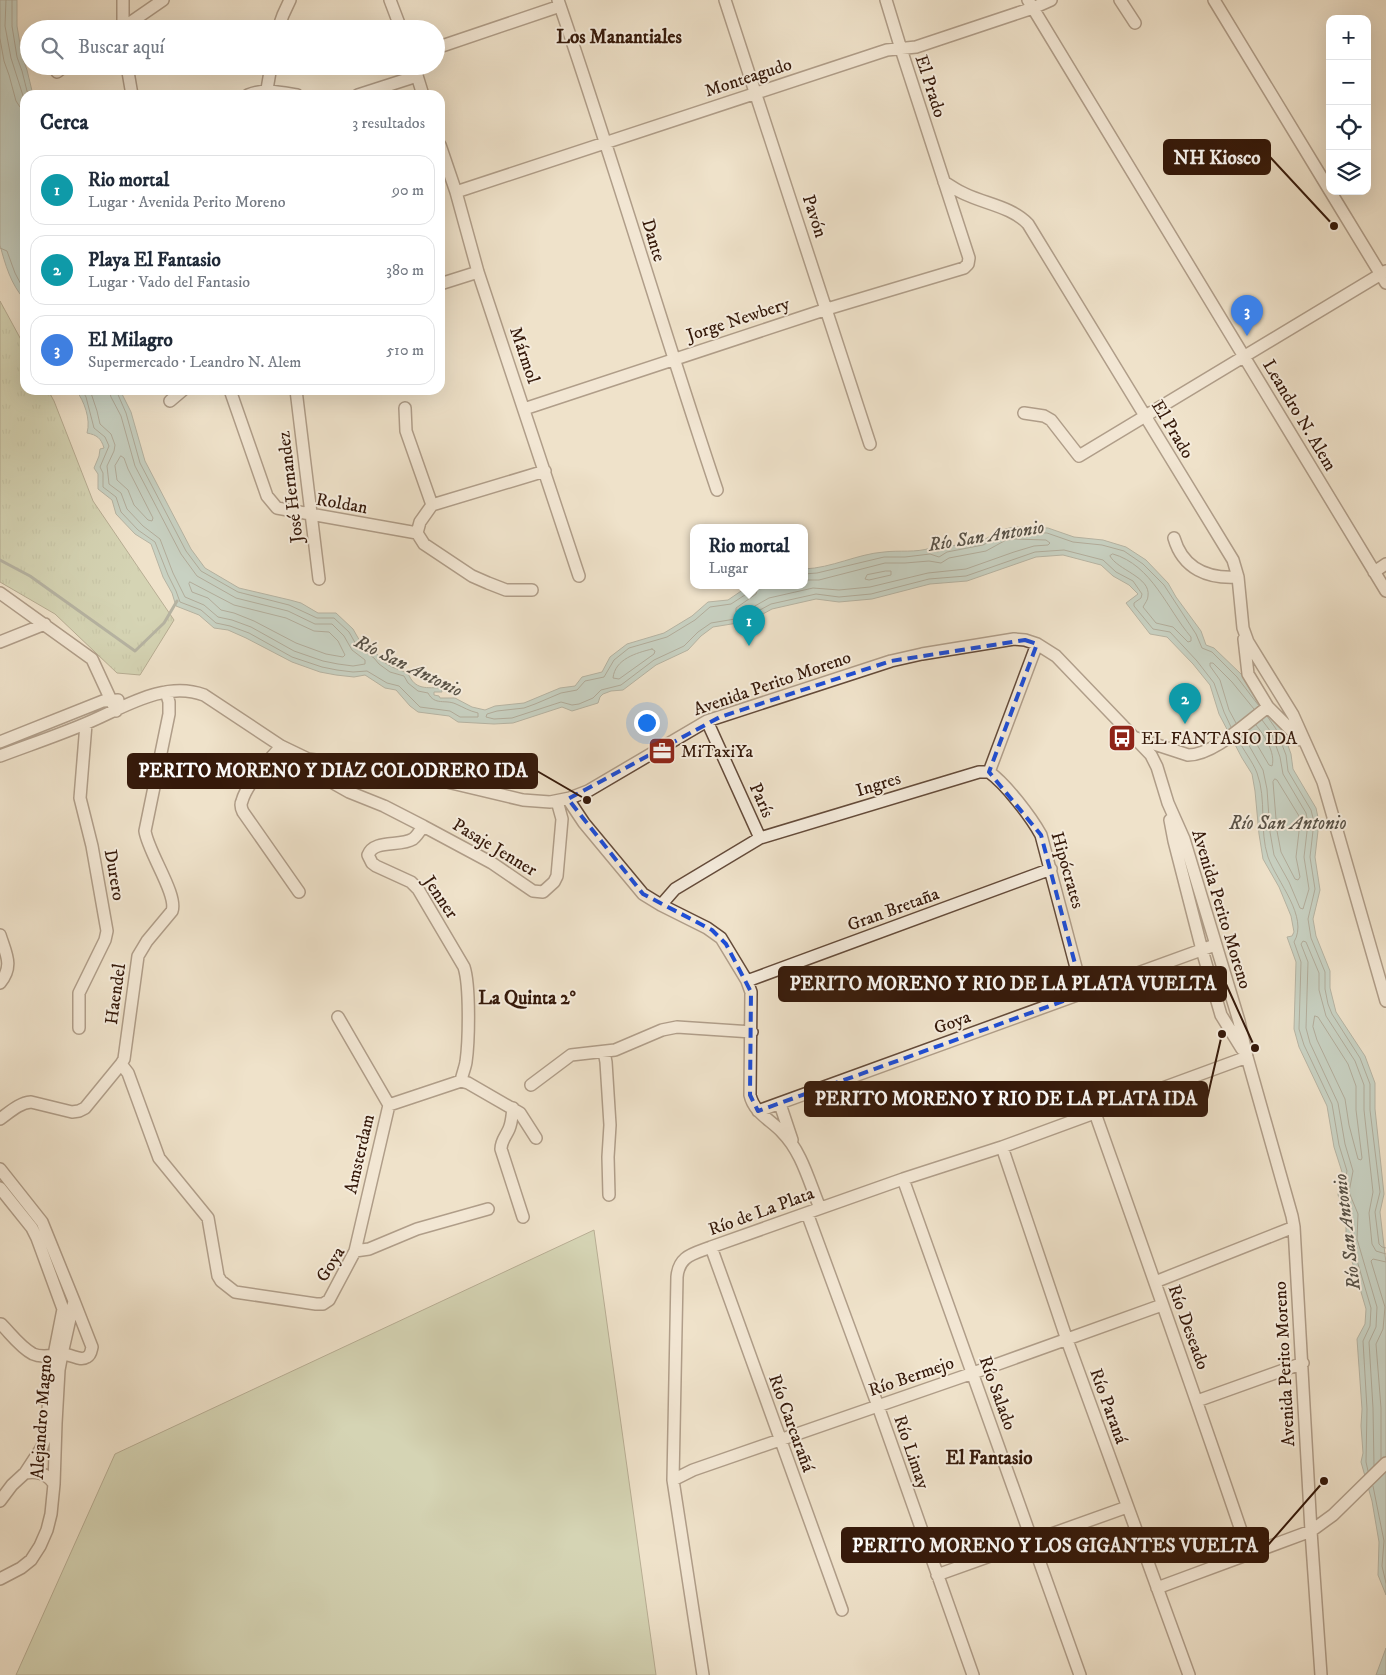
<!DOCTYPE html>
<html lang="es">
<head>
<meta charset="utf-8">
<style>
  body { margin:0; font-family:"IM FELL DW Pica",serif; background:#f2f2f3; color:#1f2937 }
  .controls { position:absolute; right:15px; top:15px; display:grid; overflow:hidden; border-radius:10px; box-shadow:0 5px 20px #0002 }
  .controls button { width:45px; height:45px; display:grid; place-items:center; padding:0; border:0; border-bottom:1px solid #e0e1e3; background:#fff; color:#1f2937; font:25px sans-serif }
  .you { position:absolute; left:646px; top:722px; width:18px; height:18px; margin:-12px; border:4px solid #fff; border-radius:50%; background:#1a73e8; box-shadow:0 0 0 8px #1a73e833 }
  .badge { display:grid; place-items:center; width:32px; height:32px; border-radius:50%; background:#db2777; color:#fff; font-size:16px; font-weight:700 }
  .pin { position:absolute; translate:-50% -41px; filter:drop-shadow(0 1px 2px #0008) }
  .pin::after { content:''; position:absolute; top:26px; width:18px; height:15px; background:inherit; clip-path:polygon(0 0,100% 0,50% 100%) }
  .popup { position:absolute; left:690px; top:524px; width:118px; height:65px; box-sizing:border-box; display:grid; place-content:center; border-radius:10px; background:#fff; filter:drop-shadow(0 1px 4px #0005); font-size:16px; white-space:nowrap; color:#747a83 }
  .popup b { font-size:19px; color:#1f2937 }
  .popup::after { content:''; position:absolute; left:50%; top:100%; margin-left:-10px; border:10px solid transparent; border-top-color:#fff }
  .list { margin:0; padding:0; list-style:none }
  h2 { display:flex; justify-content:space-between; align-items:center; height:65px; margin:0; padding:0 20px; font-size:21px }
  h2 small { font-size:16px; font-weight:400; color:#747a83 }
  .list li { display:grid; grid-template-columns:32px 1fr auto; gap:15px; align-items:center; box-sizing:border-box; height:70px; margin:0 10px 10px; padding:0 10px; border:1px solid #e0e1e3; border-radius:15px }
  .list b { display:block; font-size:19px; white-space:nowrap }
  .list p { margin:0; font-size:16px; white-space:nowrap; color:#747a83 }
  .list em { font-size:16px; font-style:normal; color:#747a83 }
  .icon { flex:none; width:28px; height:28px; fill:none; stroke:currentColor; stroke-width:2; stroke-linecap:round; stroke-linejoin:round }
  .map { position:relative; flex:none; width:1386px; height:1675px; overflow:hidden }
  .search { position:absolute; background:#fff; box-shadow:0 5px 20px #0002; left:20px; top:20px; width:425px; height:55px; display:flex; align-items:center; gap:12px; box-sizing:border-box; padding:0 18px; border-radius:28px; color:#747a83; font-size:19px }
  .panel { position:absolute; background:#fff; box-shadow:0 5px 20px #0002; left:20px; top:90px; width:425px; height:305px; border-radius:15px }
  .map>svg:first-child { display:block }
  .grass { fill:#b6c499; stroke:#766e52 }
  .park { fill:url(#park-tufts); stroke:#766e52 }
  .water { fill:#9abdb8; stroke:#727b72 }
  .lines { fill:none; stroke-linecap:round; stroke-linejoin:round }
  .shore { stroke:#686b61; stroke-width:1 }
  .stream { stroke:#727b72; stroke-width:3 }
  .minor-casing { stroke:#644b3a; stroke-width:14 }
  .minor { stroke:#f5ecdd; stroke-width:11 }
  .marked { fill:none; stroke:#1d4ed8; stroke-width:4; stroke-dasharray:10 6; stroke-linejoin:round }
  .labels { text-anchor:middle; stroke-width:4; stroke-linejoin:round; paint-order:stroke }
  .street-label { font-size:18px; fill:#35190a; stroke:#f5ecdd }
  .poi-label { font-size:18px; fill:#35190a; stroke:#f5ecdd; text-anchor:start }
  .neighbourhood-label { font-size:19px; font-weight:bold; fill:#35190a; stroke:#f5ecdd }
  .water-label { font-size:19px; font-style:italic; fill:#585247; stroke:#f5ecdd }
  .leader { fill:none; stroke:#35190a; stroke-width:2 }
  .callout-dot { fill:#35190a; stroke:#f5ecdd; stroke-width:2 }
  .callout { fill:#35190a; stroke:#35190a; stroke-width:2 }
  .callout-label { font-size:19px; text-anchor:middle; font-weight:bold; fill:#fff }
</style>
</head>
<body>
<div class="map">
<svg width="1386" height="1675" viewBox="0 0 1386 1675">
  <defs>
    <pattern id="park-tufts" width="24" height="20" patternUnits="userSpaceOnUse" patternTransform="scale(1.25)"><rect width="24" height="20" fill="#b6c499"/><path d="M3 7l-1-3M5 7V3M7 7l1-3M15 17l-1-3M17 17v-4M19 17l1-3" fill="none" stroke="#9da882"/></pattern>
  </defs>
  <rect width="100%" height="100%" fill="#efe2ca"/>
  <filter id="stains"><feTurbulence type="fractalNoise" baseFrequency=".004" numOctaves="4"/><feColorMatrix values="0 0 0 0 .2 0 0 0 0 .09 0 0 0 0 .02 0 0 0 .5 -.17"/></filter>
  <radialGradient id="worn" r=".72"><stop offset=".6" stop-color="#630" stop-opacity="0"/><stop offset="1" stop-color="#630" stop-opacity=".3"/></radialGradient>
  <path class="grass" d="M594,1230L656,1675H16L115,1454Z"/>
  <path class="park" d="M0,301L25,347V390H48L54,401L93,501L174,620L140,675L117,673L55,614L0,582Z"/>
  <path class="water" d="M0,0H17V26L22,56L27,70L33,95H25V300C11,285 5,264 0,245Z
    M76,390H120L131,412L145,461L191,549L205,568L239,588L290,600L301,603L318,613H336L353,629L361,643L378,655L382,661L392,667L408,673C415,691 427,687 442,688V692H434V695L439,696L440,698H455L472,707L485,710L495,706L524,703L560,688L575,686L582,677L602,672L610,657L627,644L664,633L692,616L708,602L728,600L750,585H804V569C832,568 857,554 884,552C900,550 915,553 931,548L938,552L944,547L982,541L1001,530L1014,527L1048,528L1074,537L1103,540L1126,547L1146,560L1168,583L1176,597L1201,631L1206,645L1214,648L1241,674L1281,726L1291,754L1293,769L1316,808L1319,822L1315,857L1320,890L1313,919L1316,936L1330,971V988L1336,1012L1365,1056L1375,1083V1109L1384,1194L1380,1212L1386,1263V1595L1378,1575L1379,1542L1372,1501L1361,1462L1363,1453L1361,1426L1362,1409L1357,1339L1365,1324L1366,1309L1346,1241V1216L1338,1195L1342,1172L1334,1147L1327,1106L1299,1047L1294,1029L1296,962L1287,937L1292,936L1294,932L1291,916L1279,887L1263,859L1259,834L1255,791L1252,774L1242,758L1219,714L1210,685L1193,664L1167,637L1150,634L1126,603L1138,594L1129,585L1113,576L1101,565L1063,555L1036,557L967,581L930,584L872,599L839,602L816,599L772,609L750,621L713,627L701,636L688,650L656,665L623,690L611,691L603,694L600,697L598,703L572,711L562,707L513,723L494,724L458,722L449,716L418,712L410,706L396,690L385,688L365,675L354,677L336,675L320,672L292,662L246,638L228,630L214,628L199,615L176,606L172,593L163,577L151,544L135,534L116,514L112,500L98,489V474L94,468L99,456L100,449L104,448C101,438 97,435 87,433C91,419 84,401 76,390Z
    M1386,1648V1675H1376Z"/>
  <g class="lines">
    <path class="shore" d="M6,0L5,26L11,58L25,102
      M12,0V26L17,57L22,71L28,95
      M0,39L4,61L9,75L16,101L20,107L25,111
      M0,248L7,251L15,273L25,292
      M82,390L86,397L94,428L105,437L109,446L100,467L103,473V487L116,497L121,512L138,530L155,542L168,575L176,591L180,602L201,610L216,623L230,626L249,633L292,657L322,667L337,670L353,672L367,671L387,683L399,686L420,707L450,711L460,717H478V713C469,711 463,707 456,704C445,699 435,706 428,693L418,691L408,683L404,676L390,672L379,664L374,658L357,646L349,632L334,618H317L289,605L238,592L201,571L186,551L140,463L126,413L116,390
      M90,390L97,411L100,424L111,434L115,445L114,451L107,466L109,484L121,493L127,509L143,526L160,539L173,573L185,597L204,605L218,617L232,620L251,627L294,651L323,661L338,664L353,666L365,664V660L352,650L344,636L332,624H315L288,611L236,598L197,576L181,554L135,466L121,416L111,397L109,390
      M121,456L124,458L128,469L153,518L152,521L148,520L134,505L128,490L117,480L115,466Z
      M1113,554C1152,565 1167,609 1191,637V641L1188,642L1173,627L1156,623L1143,607C1145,603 1148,600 1148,596C1151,577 1117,570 1110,556Z
      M886,571H891V575L869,580L865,579L867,575Z
      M804,574L817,573L884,557H905L930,554L939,557L947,552L983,545L1003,535L1015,532L1047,533L1073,542L1102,545L1124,551L1143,564L1164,585L1196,634L1202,648L1212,652L1237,677L1259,706
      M190,582L234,605L286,618L314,631L329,632L338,641L345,655L343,657L326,654L296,643L254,621L234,613L221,610L208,598L192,592L189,584Z
      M752,585L751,591L731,604L710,607L695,620L667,637L629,648L614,660L604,677L585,681L577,690L561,693L535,704L524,708L497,711L487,714L486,717L494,719L512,718L561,702L572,705L579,704L593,698L601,690L621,685L654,660L684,646L698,632L711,623L747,617L771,604L816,594L839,597L871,594L929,579L966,576L1035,552L1064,550L1103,560L1116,572L1133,581L1142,594L1141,598L1134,603V606L1153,629L1170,632L1197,661L1214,683L1224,712L1231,727
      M759,585L756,594L736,608V612L746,611L769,598L813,588L839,590L870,587L928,573L966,569L1014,552L1034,546L1048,545L1050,543L1046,540L1015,539L1006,540L986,551L949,558L941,563L929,561L905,563H885L819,580H804
      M652,649L655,651L654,654L619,679L613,678C615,659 636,653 652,649Z
      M1267,716L1276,729L1286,755L1288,771L1311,810L1314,822L1310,857L1315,889L1308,919L1311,938L1325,972V989L1328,1004L1332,1014L1360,1058L1370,1084V1110L1380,1192L1375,1212L1379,1244L1382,1247L1386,1248
      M1236,723L1229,710L1220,680L1210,666V663H1213L1232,682L1254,709
      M1249,731L1269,765L1272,766C1276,753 1264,735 1256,725
      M1243,735L1263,770L1267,789L1270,832L1274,855L1289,882L1300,908L1303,909L1309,889L1304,857L1308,823L1306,813L1283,774L1280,757L1271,732L1262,720
      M1238,739C1243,750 1253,762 1257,773C1267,800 1259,830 1268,857C1277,882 1309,917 1294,942L1301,962L1299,1029L1304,1045L1332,1104L1339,1145L1347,1171L1343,1193L1351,1215V1240L1371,1308L1370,1326L1363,1341L1367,1409L1366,1462L1368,1471
      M1275,779L1277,780L1299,816L1300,823L1296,857L1300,877L1298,880L1295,879L1281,852L1277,831L1273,782Z
      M1315,1016L1318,1017L1348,1064L1356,1086V1110L1362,1158L1361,1160L1358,1159L1349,1125L1345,1099L1317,1040L1313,1027Z
      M1381,1459V1408L1376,1344L1383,1329L1385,1307L1371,1261L1373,1259L1386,1262
      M1374,1466L1373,1408L1369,1342L1376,1327L1377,1307L1357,1239L1358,1214L1349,1192L1353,1171L1345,1144L1338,1103L1310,1043L1306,1028L1308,962L1301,944L1303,941L1306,942L1319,973V990L1326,1016L1355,1061L1364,1085V1110L1373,1192L1369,1213L1372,1244L1376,1251L1386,1254
      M1373,1486L1384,1541L1382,1566L1386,1583"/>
    <path class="stream" d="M0,560L30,576L135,651L164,623L177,601"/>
    <g class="minor-casing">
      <path id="minor" d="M123,0V29
        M390,0L401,29
        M558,0C614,162 662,327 717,490
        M725,0L870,444
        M1028,0L1386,591
        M1120,0L1135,23
        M1214,0L1330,191
        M121,29L163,0
        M278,29L283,15L290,0
        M436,48L560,6
        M127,66L132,95
        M414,66L423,95
        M57,72L65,66
        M248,95C264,88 280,92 297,95
        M266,95L271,66
        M358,95L417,76
        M440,145L456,192L478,272L579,576
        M944,182C951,186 957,191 965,194C986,204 1012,207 1028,224L1233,560L1238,577L1243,628L1248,642L1293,715L1323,782L1386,1001
        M1330,191L1386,283
        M456,192L887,50L916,47L1033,8L1051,0
        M440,284L478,272
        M230,390L267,496L277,508L417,533
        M296,390L319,579
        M170,401L183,390
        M405,408L406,431L432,505L420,522L417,533L424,544L472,576L488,583L506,590H532
        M524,409L827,309L964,268L968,264L969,258L901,49L886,0
        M1024,413L1044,416L1051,420L1079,456L1386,271
        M432,505L545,471
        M1174,538C1183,569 1208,579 1238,577
        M1374,572L1386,564
        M0,593L92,659L116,711
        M1244,639L1248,674L1268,707
        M0,642L45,624
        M166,692L169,702V714L145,831C148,852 178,895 172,911L147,941L138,956L124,1059L121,1064L128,1073L159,1158L208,1218L218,1276L221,1281L235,1292L316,1304H323L329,1300L355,1251L389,1105L338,1017
        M707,721L760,838
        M1136,738L1188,755C1214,755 1247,722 1268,707L1301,740
        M0,742L103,701L118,700
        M281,746C269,761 247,783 242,801C240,805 241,808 243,812L299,892
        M0,756C29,745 59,735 87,723C123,708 164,680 204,695L281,746L308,759L405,772L523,800L550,802L570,798L588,791L707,721L891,661L922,654L1014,639L1025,640L1037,644L1056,656L1151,755L1157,767L1168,803L1184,839L1239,1021L1247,1057L1292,1216L1294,1227L1311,1531L1321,1675
        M316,761L322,773L333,783L349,792L384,806L423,826C420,831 417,836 413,839C400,847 374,839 368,855L372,863L376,866L411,882L418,889L464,967C470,985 469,1041 466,1062C465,1068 462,1075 461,1081
        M989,772C1006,784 1031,817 1041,835L1083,994
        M989,772L1037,644
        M568,799L584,823L643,894L661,905L707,928L721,938L747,981L751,992L750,1095C754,1113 771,1120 782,1132C802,1152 809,1182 820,1208
        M1170,820L1174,841L1202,950L1221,1015L1242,1049
        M423,826L492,863L533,891L543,892L554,882L557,876L562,819L557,801
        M661,905L675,889L760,838L979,772H989
        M0,935C6,954 14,966 0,983
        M747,981L1051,869
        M79,1028V993L105,940L107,931L92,846L80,798L86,724
        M604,1052L606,1062L610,1125L608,1157L609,1195
        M531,1085L571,1055L615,1050L662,1030L677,1027L752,1032
        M780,1104L792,1140
        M389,1105L461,1081L468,1083L520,1113L536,1138
        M513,1108C512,1115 512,1122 509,1129C506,1136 501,1141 501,1149L523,1217
        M758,1111L1215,945
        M1095,1113C1147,1260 1199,1406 1249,1554
        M0,1119C10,1112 19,1103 31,1102L72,1112L79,1111L85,1108L121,1064
        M1002,1147L1067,1340L1189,1675
        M0,1169L42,1222L74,1301L62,1354L59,1370L56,1423L54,1484L51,1514L47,1530L40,1546L31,1560L21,1568L0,1579
        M903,1179L1080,1675
        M0,1188L32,1228L37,1238L63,1309L51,1370L46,1436L42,1447L25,1473L12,1485L0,1501
        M807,1213L878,1406L973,1675
        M711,1247L842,1610
        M355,1251L369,1249L417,1229L488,1209
        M1155,1282L1294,1227
        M1,1324C11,1334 20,1347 33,1354C44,1359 56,1353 68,1355C74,1356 81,1361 87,1357C91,1355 91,1351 92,1347L74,1301
        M1197,1401L1303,1363
        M25,1473C37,1471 47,1473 54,1484
        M673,1480L693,1470L973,1373L1162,1305
        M937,1575L1127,1507
        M1157,1588L1311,1531L1333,1515L1386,1463
        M703,1675L673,1480L677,1277C679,1255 694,1254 711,1247L903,1179L1002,1147L1247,1057"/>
    </g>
    <use href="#minor" class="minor"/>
  </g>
  <path d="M0 0H1386V1675H0ZM1025,640L1037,644L989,772L1041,835L1083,994L758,1111L750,1095L751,992L726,944L712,930L643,894L568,799L720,717L891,661Z" fill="#efe2ca" fill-opacity=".55" fill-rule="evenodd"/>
  <path class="marked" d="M1025,640L1037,644L989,772L1041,835L1083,994L758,1111L750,1095L751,992L726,944L712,930L643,894L568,799L720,717L891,661Z"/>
  <defs>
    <g id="bus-square" transform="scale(1.4375)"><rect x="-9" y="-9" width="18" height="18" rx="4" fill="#8f2418" stroke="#f5ecdd"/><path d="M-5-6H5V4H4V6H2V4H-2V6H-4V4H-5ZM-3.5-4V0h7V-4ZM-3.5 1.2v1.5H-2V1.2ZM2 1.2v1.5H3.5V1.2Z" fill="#fff"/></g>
    <g id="office-square" transform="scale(1.4375)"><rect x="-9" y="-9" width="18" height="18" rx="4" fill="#8f2418" stroke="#f5ecdd"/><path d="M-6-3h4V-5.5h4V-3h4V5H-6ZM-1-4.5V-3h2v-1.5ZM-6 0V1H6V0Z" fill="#fff"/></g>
  </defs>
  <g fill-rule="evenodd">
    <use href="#bus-square" x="1122" y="738"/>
    <use href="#office-square" x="662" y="751"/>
  </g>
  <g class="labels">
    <g class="street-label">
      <text transform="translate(748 77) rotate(-18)" y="6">Monteagudo</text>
      <text transform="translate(931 86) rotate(72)" y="6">El Prado</text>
      <text transform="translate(815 216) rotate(72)" y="6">Pavón</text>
      <text transform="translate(654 240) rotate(73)" y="6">Dante</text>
      <text transform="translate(738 319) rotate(-18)" y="6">Jorge Newbery</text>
      <text transform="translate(525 355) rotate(71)" y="6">Mármol</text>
      <text transform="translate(1300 415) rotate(59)" y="6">Leandro N. Alem</text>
      <text transform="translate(1173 429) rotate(59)" y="6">El Prado</text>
      <text transform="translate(290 487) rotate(-97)" y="6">José Hernandez</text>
      <text transform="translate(342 503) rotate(10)" y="6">Roldan</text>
      <text transform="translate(772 683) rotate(-19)" y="6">Avenida Perito Moreno</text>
      <text transform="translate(878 784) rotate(-17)" y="6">Ingres</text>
      <text transform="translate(762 800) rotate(66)" y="6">París</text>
      <text transform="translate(495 847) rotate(31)" y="6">Pasaje Jenner</text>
      <text transform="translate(1068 870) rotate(74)" y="6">Hipócrates</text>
      <text transform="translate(115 875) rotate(80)" y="6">Durero</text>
      <text transform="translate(441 897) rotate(56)" y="6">Jenner</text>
      <text transform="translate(893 909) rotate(-20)" y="6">Gran Bretaña</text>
      <text transform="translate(1222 909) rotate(73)" y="6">Avenida Perito Moreno</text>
      <text transform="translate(115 994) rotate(-82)" y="6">Haendel</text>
      <text transform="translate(952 1022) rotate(-20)" y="6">Goya</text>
      <text transform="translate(359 1154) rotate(-77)" y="6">Amsterdam</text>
      <text transform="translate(761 1211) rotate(-20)" y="6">Río de La Plata</text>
      <text transform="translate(330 1264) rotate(-58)" y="6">Goya</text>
      <text transform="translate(1189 1327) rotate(70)" y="6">Río Deseado</text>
      <text transform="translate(1284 1364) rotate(-93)" y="6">Avenida Perito Moreno</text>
      <text transform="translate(911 1376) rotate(-19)" y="6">Río Bermejo</text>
      <text transform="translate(998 1393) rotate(70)" y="6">Río Salado</text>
      <text transform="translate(1109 1406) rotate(70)" y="6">Río Paraná</text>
      <text transform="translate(41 1417) rotate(-86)" y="6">Alejandro Magno</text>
      <text transform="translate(792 1423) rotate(70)" y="6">Río Carcarañá</text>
      <text transform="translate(912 1452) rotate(71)" y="6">Río Limay</text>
    </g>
    <g class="poi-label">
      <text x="1141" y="744">EL FANTASIO IDA</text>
      <text x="681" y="757">MiTaxiYa</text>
    </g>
    <g class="neighbourhood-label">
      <text x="619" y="43">Los Manantiales</text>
      <text x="527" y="1004">La Quinta 2°</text>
      <text x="989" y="1464">El Fantasio</text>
    </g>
    <g class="water-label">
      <text transform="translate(986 535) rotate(-9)" y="7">Río San Antonio</text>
      <text transform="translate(409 665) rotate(26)" y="7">Río San Antonio</text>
      <text x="1288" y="829">Río San Antonio</text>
      <text transform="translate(1346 1232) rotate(-97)" y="7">Río San Antonio</text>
    </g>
  </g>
  <path class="leader" d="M1334 226L1270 157M587 800L537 771M1255 1048L1226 984M1222 1034L1207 1099M1324 1481L1268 1545"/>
  <g class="callout-dot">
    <circle cx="1334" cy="226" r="5"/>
    <circle cx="587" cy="800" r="5"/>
    <circle cx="1255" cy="1048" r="5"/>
    <circle cx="1222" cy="1034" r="5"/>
    <circle cx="1324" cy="1481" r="5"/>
  </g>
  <g class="callout">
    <rect x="1164" y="140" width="106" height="34" rx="5"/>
    <rect x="128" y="754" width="409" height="34" rx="5"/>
    <rect x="779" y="967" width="447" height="34" rx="5"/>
    <rect x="805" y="1082" width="402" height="34" rx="5"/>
    <rect x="842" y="1528" width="426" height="34" rx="5"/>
  </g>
  <g class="callout-label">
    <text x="1217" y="164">NH Kiosco</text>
    <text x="333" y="777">PERITO MORENO Y DIAZ COLODRERO IDA</text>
    <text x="1003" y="990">PERITO MORENO Y RIO DE LA PLATA VUELTA</text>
    <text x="1006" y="1105">PERITO MORENO Y RIO DE LA PLATA IDA</text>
    <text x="1055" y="1552">PERITO MORENO Y LOS GIGANTES VUELTA</text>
  </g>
  <rect width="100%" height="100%" filter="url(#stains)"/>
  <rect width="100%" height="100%" fill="url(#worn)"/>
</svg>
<div class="controls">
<button>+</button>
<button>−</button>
<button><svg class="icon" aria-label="locate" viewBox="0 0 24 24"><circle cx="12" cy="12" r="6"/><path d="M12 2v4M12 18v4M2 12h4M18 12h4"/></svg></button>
<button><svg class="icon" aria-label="layers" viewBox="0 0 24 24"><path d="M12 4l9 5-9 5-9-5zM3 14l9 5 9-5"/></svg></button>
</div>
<div class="you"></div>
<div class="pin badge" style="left:749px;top:646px;background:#0f9aa8">1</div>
<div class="popup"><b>Rio mortal</b>Lugar</div>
<div class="pin badge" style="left:1185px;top:724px;background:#0f9aa8">2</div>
<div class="pin badge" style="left:1247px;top:336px;background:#3f7fe0">3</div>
<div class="search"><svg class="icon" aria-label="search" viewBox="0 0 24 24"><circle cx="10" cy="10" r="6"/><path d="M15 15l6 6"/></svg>Buscar aquí</div>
<section class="panel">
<h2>Cerca<small>3 resultados</small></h2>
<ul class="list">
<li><span class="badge" style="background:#0f9aa8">1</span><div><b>Rio mortal</b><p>Lugar · Avenida Perito Moreno</p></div><em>90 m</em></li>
<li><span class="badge" style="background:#0f9aa8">2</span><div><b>Playa El Fantasio</b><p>Lugar · Vado del Fantasio</p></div><em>380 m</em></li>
<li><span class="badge" style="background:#3f7fe0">3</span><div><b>El Milagro</b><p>Supermercado · Leandro N. Alem</p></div><em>510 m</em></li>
</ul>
</section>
</div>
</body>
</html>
